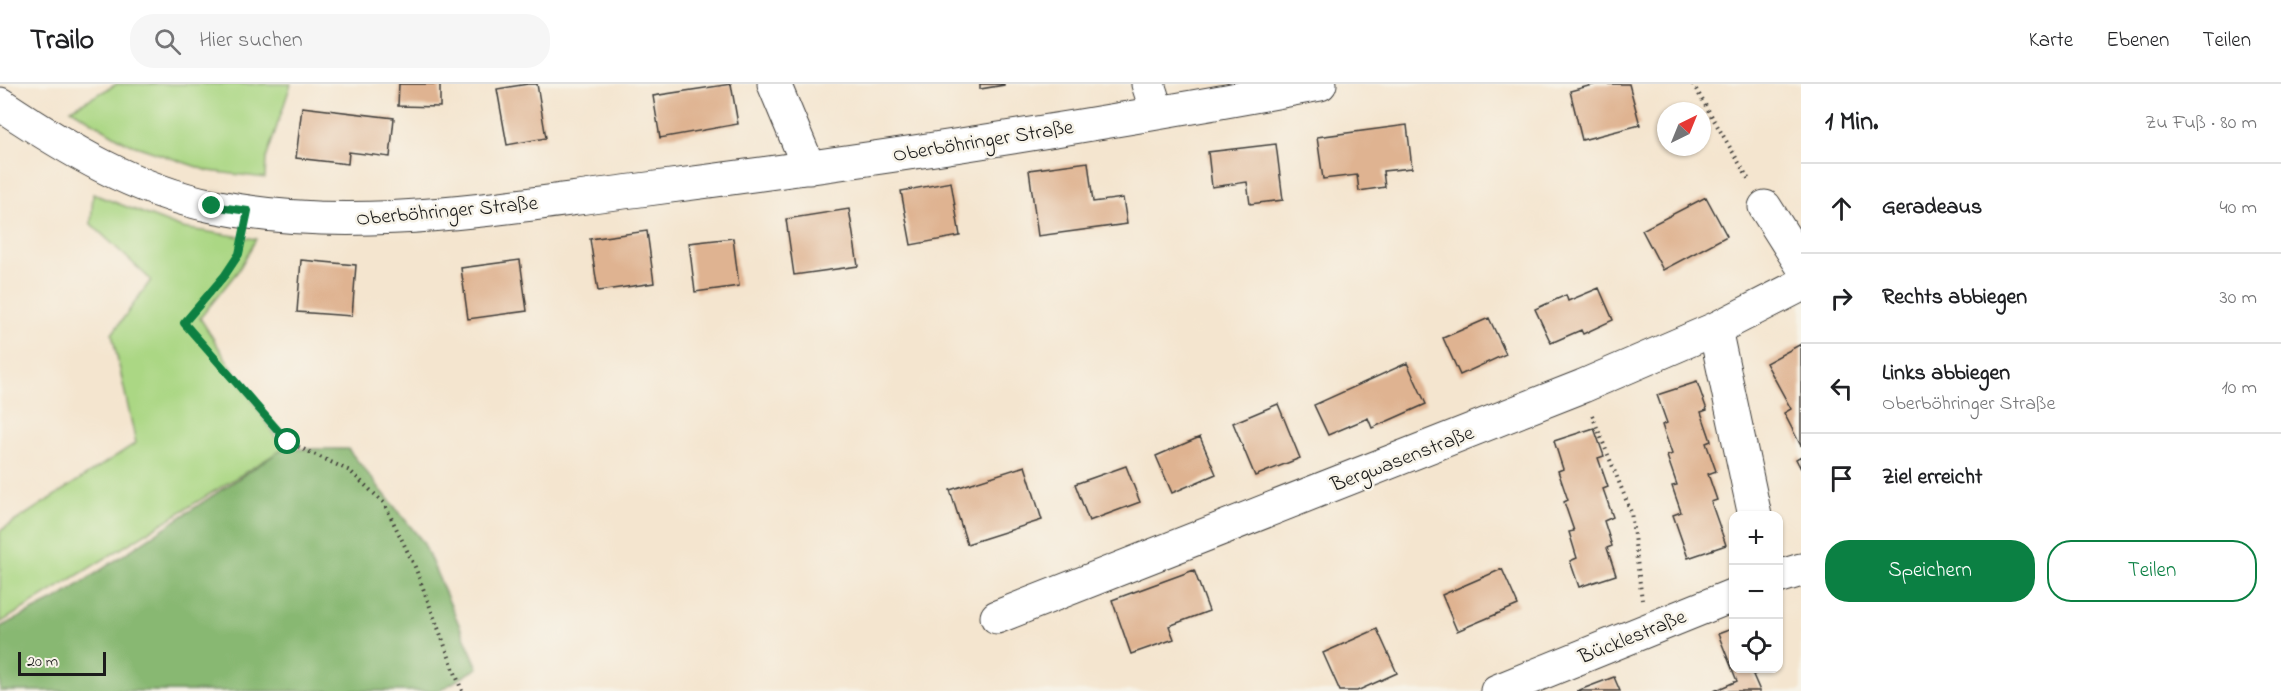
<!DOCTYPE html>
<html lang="de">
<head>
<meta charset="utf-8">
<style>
  body { margin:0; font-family:"Indie Flower",sans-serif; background:#f6f6f6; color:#202124 }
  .controls { position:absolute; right:18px; bottom:18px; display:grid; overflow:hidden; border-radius:12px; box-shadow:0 2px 4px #0004 }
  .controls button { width:54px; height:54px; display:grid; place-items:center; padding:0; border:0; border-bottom:2px solid #e0e0e0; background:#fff; color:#202124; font:30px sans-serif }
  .compass { position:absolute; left:1657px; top:18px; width:54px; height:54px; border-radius:50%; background:#fff; box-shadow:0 2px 4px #0004; rotate:43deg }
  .scale { position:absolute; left:18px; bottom:15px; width:88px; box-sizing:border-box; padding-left:6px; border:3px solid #1c1c1c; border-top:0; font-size:16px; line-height:21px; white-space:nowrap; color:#1c1c1c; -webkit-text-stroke:4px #f7f3e8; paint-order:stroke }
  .stop { position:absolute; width:18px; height:18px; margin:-14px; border:4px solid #0b8043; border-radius:50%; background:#fff }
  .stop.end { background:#0b8043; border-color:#fff; box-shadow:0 2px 6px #0008 }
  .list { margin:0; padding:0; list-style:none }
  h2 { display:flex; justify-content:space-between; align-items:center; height:78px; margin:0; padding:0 24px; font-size:26px }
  h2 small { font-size:20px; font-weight:400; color:#757577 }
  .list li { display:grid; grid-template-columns:39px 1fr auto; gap:18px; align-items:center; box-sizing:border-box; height:90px; padding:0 24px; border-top:2px solid #e0e0e0 }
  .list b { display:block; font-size:22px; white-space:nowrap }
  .list p { margin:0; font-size:20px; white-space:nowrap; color:#757577 }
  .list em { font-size:20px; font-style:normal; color:#757577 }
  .actions { display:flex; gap:12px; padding:18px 24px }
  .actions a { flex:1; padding:14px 0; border:2px solid #0b8043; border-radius:24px; text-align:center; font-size:21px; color:#0b8043 }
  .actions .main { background:#0b8043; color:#fff }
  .icon { flex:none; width:33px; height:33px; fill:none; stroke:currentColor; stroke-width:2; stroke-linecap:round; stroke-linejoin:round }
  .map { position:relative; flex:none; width:1801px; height:607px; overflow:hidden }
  header { display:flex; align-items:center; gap:36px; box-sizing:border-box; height:84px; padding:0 30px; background:#fff; border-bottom:2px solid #e0e0e0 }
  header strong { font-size:28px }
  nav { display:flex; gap:33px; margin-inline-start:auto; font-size:21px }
  .search { width:420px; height:54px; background:#f6f6f6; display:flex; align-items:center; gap:15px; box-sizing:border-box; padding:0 21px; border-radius:24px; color:#757577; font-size:22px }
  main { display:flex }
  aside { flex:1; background:#fff }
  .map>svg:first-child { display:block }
  .green { fill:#abd784; stroke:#647a50; stroke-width:1.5 }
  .forest { fill:#88b872; stroke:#526a47; stroke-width:1.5 }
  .building { fill:#dfb391 }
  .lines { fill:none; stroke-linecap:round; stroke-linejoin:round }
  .minor-casing { stroke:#3c3a37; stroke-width:35 }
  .path { stroke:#3c3a37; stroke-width:4; stroke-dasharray:1.5 4.5; stroke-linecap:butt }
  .minor { stroke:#fff; stroke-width:33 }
  .route { stroke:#0b8043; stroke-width:8 }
  .labels { text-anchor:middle; stroke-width:5; stroke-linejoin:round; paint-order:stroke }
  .street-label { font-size:21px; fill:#1c1c1c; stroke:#f7f3e8 }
</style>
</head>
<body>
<header>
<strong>Trailo</strong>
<div class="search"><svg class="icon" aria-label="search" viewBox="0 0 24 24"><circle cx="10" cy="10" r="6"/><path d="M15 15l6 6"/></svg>Hier suchen</div>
<nav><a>Karte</a><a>Ebenen</a><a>Teilen</a></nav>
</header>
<main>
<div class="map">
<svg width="1801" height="607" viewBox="0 0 1801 607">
  <rect width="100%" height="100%" fill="#f7f3e8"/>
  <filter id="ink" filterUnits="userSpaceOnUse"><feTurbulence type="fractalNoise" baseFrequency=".0167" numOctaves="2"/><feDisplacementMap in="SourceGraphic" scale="12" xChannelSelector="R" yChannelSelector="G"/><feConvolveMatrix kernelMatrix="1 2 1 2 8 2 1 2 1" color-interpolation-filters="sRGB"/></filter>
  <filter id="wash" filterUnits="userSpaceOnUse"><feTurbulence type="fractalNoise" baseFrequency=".008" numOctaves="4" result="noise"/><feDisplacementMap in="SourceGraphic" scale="24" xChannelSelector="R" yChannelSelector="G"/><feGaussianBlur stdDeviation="1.35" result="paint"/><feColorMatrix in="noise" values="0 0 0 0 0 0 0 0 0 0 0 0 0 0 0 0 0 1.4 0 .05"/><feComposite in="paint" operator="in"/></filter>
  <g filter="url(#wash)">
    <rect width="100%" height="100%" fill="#f4e5cf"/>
    <path class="green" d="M117,0H291L266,75L265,94L209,87L127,59L71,25Z
      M93,110L182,144L256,155L238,187L200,234L283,365L0,539V447L136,359L112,250L151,196L91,140Z"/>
    <path class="forest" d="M283,365H348L423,458L478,584L439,607H0V543L60,513Z"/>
    <g id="blocks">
      <path class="building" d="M399,0H440V23L398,22Z
        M528,0H537L546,54L507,61L497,5Z
        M731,0L738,40L660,54L653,12Z
        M980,0H1004V1L980,5Z
        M1596,0H1629L1640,41L1582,56L1570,7Z
        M302,23L394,34L390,73L349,68L348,80L296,74Z
        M1407,41L1412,84L1383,87L1385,103L1359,107L1357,91L1323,95L1317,53Z
        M1276,60L1283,116L1250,120L1247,98L1212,103L1208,68Z
        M1088,78L1093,118L1123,114L1127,140L1038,152L1029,86Z
        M951,98L960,152L911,161L901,107Z
        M1706,113L1727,152L1663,186L1642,146Z
        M849,125L858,182L794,191L786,135Z
        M647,147L654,199L598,207L590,155Z
        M733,154L739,202L695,208L689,159Z
        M301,176L356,181L352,232L297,228Z
        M520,176L527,227L468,235L461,184Z
        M1599,204L1613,236L1583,250L1581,246L1551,259L1535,225L1566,211L1568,217Z
        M1489,234L1506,270L1460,291L1443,254Z
        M1801,260V362L1784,329L1791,325L1766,279Z
        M1407,279L1426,320L1372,344L1368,334L1328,351L1314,321Z
        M1697,298L1707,326L1701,328L1711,357L1706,359L1716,387L1708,390L1717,416L1711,418L1726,461L1688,474L1673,431L1681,428L1672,402L1677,401L1667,372L1672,370L1662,341L1667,339L1657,311Z
        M1278,320L1300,374L1255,392L1233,339Z
        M1594,344L1604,372L1598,374L1608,403L1603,405L1613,433L1604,437L1612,462L1607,464L1616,491L1579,503L1570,477L1577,474L1569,448L1574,447L1564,418L1568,416L1558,387L1563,385L1554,357Z
        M1200,353L1216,390L1172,409L1156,372Z
        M1801,372V385L1796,375Z
        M1025,382L1042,436L967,460L950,406Z
        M1126,382L1140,418L1089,437L1075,400Z
        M1502,485L1518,521L1457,547L1442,511Z
        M1194,486L1209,527L1169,542L1174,555L1131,570L1112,516Z
        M1734,544V584H1769L1753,591L1760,607H1714L1737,597L1718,550Z
        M1377,545L1397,589L1357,607H1340L1323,569Z
        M1614,593L1620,607H1577Z"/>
    </g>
  </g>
  <g filter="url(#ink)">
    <use href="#blocks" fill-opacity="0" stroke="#3c3a37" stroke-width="1.5"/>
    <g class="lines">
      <g class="minor-casing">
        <path id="minor" d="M774,0L809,84
          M1148,0L1157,28
          M0,20C66,64 134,106 213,122C355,151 499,123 640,106C868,77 1095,42 1320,0
          M1765,123L1801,180
          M1715,245L1755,432
          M1778,493L1801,486
          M997,533L1583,302L1715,245L1801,201
          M1497,607L1734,511"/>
      </g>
      <path class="path" d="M1693,0L1749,96
        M242,158C235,189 204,215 184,239L288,358L350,387L384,419L415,483L462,607
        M1592,331L1631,428L1642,516"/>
      <use href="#minor" class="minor"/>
    </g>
  </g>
  <g class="lines" filter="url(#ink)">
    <path class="route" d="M212,122L248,127L239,170L225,191L184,239L288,358"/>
  </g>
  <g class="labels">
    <g class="street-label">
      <text transform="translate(983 56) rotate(-9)" y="7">Oberböhringer Straße</text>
      <text transform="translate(447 126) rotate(-5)" y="7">Oberböhringer Straße</text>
      <text transform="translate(1402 374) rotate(-21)" y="7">Bergwasenstraße</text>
      <text transform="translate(1632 552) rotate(-22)" y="7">Bücklestraße</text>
    </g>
  </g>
</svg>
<div class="controls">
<button>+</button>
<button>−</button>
<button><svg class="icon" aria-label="locate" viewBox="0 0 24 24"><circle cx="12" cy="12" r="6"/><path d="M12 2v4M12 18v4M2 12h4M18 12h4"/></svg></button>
</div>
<svg class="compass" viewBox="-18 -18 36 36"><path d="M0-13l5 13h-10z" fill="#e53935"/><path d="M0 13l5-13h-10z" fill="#757577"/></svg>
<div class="scale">20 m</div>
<div class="stop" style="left:288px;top:358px"></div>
<div class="stop end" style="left:212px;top:122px"></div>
</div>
<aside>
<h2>1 Min.<small>Zu Fuß · 80 m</small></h2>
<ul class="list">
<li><svg class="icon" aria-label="ahead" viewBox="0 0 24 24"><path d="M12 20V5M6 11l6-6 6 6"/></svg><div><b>Geradeaus</b></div><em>40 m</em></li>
<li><svg class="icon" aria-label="right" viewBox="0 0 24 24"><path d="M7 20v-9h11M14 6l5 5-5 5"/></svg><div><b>Rechts abbiegen</b></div><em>30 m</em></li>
<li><svg class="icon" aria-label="left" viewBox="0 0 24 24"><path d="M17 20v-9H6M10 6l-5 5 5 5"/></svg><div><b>Links abbiegen</b><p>Oberböhringer Straße</p></div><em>10 m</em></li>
<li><svg class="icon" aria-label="arrive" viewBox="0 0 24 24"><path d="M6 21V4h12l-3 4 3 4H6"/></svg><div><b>Ziel erreicht</b></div></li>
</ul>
<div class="actions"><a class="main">Speichern</a><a>Teilen</a></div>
</aside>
</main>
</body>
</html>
